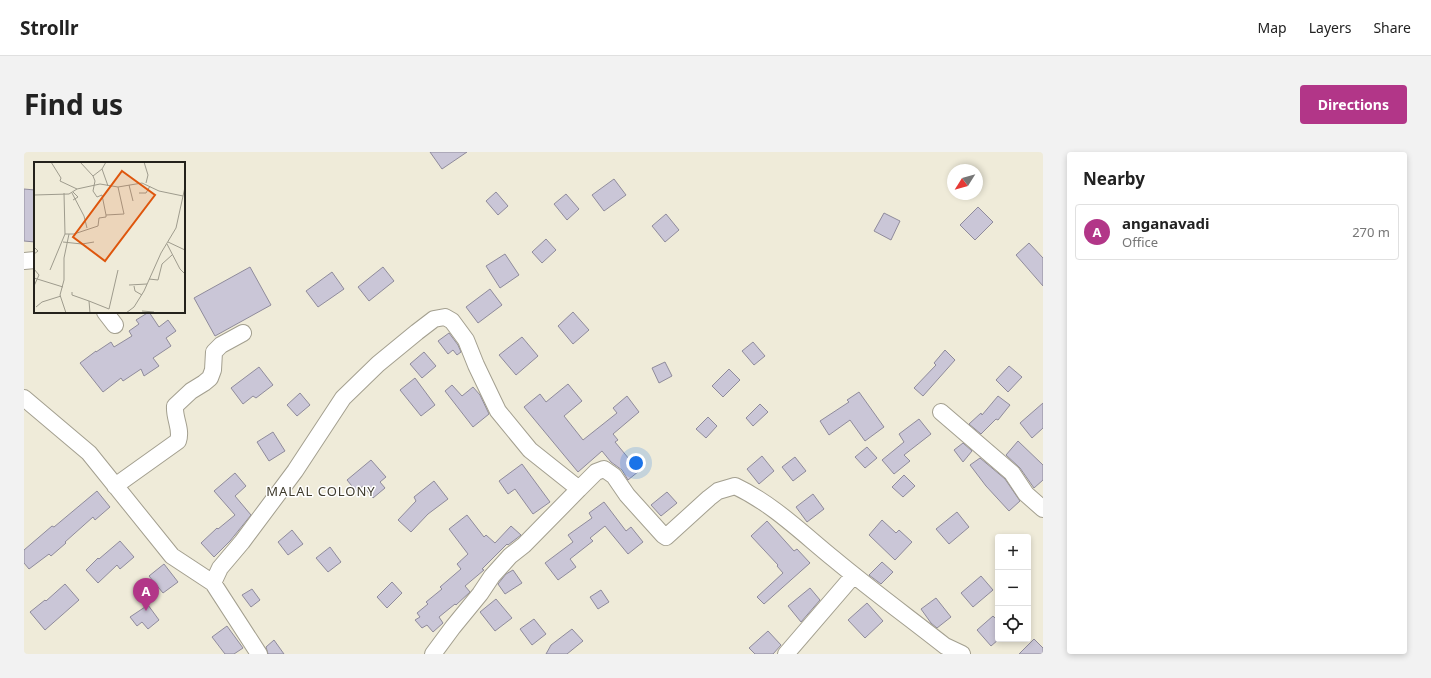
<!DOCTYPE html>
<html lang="en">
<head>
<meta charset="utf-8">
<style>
  body { margin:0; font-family:"Noto Sans",sans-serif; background:#f2f2f2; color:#222 }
  .controls { position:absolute; right:12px; bottom:12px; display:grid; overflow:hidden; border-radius:4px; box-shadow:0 2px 6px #0003 }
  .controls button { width:36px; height:36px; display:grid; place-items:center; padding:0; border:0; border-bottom:1px solid #e0e0e0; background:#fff; color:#222; font:20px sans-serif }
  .compass { position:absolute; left:923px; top:12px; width:36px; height:36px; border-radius:50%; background:#fff; box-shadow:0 2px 6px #0003; rotate:233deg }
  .you { position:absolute; left:612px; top:311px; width:14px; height:14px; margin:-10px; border:3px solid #fff; border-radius:50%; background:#1a73e8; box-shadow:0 0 0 6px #1a73e833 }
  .badge { display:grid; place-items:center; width:26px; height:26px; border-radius:50%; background:#b23688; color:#fff; font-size:13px; font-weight:700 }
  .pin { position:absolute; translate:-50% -33px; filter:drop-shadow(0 1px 2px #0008) }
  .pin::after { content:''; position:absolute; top:21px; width:14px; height:12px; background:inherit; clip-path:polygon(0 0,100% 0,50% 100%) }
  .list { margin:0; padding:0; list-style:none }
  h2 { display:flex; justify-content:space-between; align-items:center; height:52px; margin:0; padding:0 16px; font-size:17px }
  h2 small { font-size:13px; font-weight:400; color:#767676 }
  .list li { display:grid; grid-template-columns:26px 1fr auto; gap:12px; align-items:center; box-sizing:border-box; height:56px; margin:0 8px 8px; padding:0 8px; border:1px solid #e0e0e0; border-radius:4px }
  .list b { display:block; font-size:15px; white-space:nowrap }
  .list p { margin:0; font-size:13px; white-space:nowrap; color:#767676 }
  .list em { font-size:13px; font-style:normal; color:#767676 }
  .icon { flex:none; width:22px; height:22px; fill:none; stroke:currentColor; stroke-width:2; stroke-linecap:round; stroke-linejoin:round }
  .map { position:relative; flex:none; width:1019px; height:502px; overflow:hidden; border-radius:4px }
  header { display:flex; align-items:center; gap:24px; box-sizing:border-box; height:56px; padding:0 20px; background:#fff; border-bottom:1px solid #e0e0e0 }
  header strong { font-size:19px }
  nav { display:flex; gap:22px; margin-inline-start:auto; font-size:14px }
  .intro { display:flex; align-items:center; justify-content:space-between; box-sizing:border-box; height:96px; padding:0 24px }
  h1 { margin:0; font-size:28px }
  .button { padding:10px 18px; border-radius:4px; background:#b23688; color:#fff; font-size:14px; font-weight:700 }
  main { display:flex; gap:24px; padding:0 24px }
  aside { flex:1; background:#fff; border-radius:4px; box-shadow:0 2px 6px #0003 }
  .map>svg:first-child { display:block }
  .building { fill:#cac6d7; stroke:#8f8b9b }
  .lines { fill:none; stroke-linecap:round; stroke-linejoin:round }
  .minor-casing { stroke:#a39f8f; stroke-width:18 }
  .minor { stroke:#fff; stroke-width:16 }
  .labels { text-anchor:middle; stroke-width:3; stroke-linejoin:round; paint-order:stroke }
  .neighbourhood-label { font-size:13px; letter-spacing:1px; fill:#3e3a2c; stroke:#fff }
  .inset-road { fill:none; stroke:#9e9b8d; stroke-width:1 }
  .view { fill:#de560d; fill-opacity:0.15; stroke:#de560d; stroke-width:2 }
  .inset-edge { fill:none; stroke:#24221c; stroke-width:2 }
</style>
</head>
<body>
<header>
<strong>Strollr</strong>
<nav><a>Map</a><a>Layers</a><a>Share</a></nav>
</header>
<div class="intro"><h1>Find us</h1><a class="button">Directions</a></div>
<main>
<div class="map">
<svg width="1019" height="502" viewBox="0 0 1019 502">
  <rect width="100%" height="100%" fill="#efebd9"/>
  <path class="building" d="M406,0H443L418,17Z
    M590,27L602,43L580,59L568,43Z
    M0,37L11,38V90L0,89Z
    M472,40L484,54L474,63L462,49Z
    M542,42L555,57L543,68L530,52Z
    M954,55L969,70L951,88L936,73Z
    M860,61L876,69L867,88L850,79Z
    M642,62L655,78L641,90L628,74Z
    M522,87L532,98L518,111L508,100Z
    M1005,91L1019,106V134L992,103Z
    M481,102L495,123L476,136L462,114Z
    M226,115L247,153L191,184L170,146Z
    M359,115L370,129L345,149L334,135Z
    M308,120L320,137L294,155L282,139Z
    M466,137L478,153L454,171L442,155Z
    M125,160L135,175L144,168L152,179L142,186L147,194L129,206L135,214L120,224L117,217L99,229L97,226L79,240L56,211L72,199V200L87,190L90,195L108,184L105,179L115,172L112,168Z
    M549,160L565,178L549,192L534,174Z
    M425,181L434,193L437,200L433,203L429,198L424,202L414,189Z
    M498,185L514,204L492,223L475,203Z
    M729,190L741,204L730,213L718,199Z
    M921,198L931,208L899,244L890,236L912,213L910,211Z
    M400,200L412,214L398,226L386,212Z
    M641,210L648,224L635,231L628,216Z
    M985,214L998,225L984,240L972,228Z
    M235,215L249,233L232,246L229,244L219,252L207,236Z
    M705,217L716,228L699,245L688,234Z
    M391,226L411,253L397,264L376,238Z
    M544,232L558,249L540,264L559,288L593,261L589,256L603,244L615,260L589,282L594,288L591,290L615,319L604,328L598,318L587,310L578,299L554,320L500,255L516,242L522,250Z
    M428,233L438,244L449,235L456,243L465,262L449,275L421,239Z
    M835,240L860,275L841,289L826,268L805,283L796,269L825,250L823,248Z
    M276,241L286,253L273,264L263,253Z
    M974,244L986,253L974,268L972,267L957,282L945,272L957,261L958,263Z
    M1019,251V276L1008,286L996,271Z
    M736,252L744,260L729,274L722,266Z
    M684,265L693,274L682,286L672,277Z
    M895,267L907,282L880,303L886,309L870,322L858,308L880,290L875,282Z
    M249,280L261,299L245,309L233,290Z
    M994,289L1019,313V328L1010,336L996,316L982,303Z
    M939,291L948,299L939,310L930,298Z
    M843,295L853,306L841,316L831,305Z
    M738,304L750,319L735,332L723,317Z
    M771,305L782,319L769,329L758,315Z
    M956,306L981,327L996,349L985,359L962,334L946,313Z
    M347,308L362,325L356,330L361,336L349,346L339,334L332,339L323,328Z
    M498,312L526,350L509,362L491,337L484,342L475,329Z
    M211,321L222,334L211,344L227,363L206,389L190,405L177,391L193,376L194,377L211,363L190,339Z
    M880,323L891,334L879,345L868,335Z
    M410,329L424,347L404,362L387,380L374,368L392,349L390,345Z
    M73,339L86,355L71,368L69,365L41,390L42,391L27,404L25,402L5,417L0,411V398L28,374L30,375Z
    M643,340L653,351L637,364L627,353Z
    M789,342L800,357L783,370L772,355Z
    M580,350L602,379L607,375L619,390L604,402L581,374L566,386L569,389L546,407L552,415L534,428L521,411L549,390L544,383L568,366L565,361Z
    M933,360L945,375L925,392L912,377Z
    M443,363L460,385L462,383L471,391L487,374L497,383L484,393L483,392L458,417L460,418L441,434L446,440L432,453L431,452L415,465L419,471L409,480L403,473L398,476L391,468L396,465L393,461L404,452L402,450L418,437L416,435L437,417L433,412L444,402L425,377Z
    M858,368L872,381L875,378L888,390L871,408L845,383Z
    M743,369L770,399L773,397L786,411L740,452L733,445L759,421L753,414L754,413L727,384Z
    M268,378L279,392L264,403L254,390Z
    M96,389L110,405L96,417L93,413L74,431L62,418L74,406L75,407Z
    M306,395L317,410L304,420L292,406Z
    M858,410L869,420L857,432L845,423Z
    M140,412L154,430L139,441L125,424Z
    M489,418L498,431L481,442L474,432L482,422Z
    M957,424L969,438L949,455L937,441Z
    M368,430L378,441L363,456L353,445Z
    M41,432L55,448L21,478L6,460L21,448L22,449Z
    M786,436L796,448L777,470L764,454Z
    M228,437L236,448L227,455L218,443Z
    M577,438L585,450L574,457L566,445Z
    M912,446L927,465L913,476L907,471L897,457Z
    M472,447L488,466L471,479L456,460Z
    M843,451L859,469L841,486L824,468Z
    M124,453L135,468L124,477L118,470L113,474L106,465Z
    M969,464L974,469V488L967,494L953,478Z
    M510,467L522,482L508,493L496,477Z
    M203,474L219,496L210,502H201L188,485Z
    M548,477L559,489L543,502H522L527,493Z
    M744,479L757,493L749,502H731L725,496Z
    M1010,487L1019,496V502H995Z
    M250,488L260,502H244L242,495Z"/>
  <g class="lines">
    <g class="minor-casing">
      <path id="minor" d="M0,109L11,108
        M81,160L91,173
        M0,246L65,301L148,404L189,431L235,502
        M917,260L988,321L1002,342L1019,357
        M91,334L154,289C158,277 150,267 151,254L167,239L180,231L186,226L189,218L190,200L197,193L219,181
        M555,337L572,320L580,317L590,324L603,343L639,383L642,385L685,346L694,339L711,334C749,352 778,381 810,407C846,437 884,465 921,494L938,502
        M189,431L196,416L218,390L271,319L319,246L354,212L393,180L410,167L421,165L428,169L442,188L452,213L474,259L506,298L555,337L500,393L486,404L468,424L456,442L429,475L409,502
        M762,502L830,423"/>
    </g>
    <use href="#minor" class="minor"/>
  </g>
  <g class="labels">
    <g class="neighbourhood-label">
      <text x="297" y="344">MALAL COLONY</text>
    </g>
  </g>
  <g transform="translate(10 10)">
    <rect width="151" height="151" fill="#efebd9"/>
    <path class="inset-road" d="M17,0L27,16L26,19L43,27M46,0L59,14L68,7M72,0L68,7L74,24M110,0L114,13L112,21M59,14L61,19L59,29L63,35L68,33L72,53L90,52L84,25M95,23L99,39M39,30L44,35L39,38M30,31L31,72H40L64,64L65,56L72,55V53M38,31L50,54L53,66M105,31H112L116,24M0,33L35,32L43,27L66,22L84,25L108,21L125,29L149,34M29,80L48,82L60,80M134,80L151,88M133,82L146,107L151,112M0,85L4,89L0,92V107L5,113L0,124M16,108L31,72M0,116L29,125M115,117L124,118L128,102L138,93M95,123L113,122M100,124L101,129L108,133M38,130V133L55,139L56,151M55,139L75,147L84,108M2,145L8,140L27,134M108,149L120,150M32,151L26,133L30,118V96L35,72M92,151L100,145L110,129L127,91L142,66L151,25"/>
    <path class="view" d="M88,9L121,33L71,99L39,75Z"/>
    <rect width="151" height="151" class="inset-edge"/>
  </g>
</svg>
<div class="controls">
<button>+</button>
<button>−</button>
<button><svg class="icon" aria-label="locate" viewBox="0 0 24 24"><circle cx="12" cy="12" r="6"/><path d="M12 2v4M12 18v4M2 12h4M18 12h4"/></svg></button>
</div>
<svg class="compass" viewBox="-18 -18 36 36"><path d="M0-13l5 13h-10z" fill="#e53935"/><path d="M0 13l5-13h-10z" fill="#767676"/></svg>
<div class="you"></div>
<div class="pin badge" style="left:122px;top:459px">A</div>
</div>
<aside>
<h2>Nearby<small></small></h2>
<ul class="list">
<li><span class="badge">A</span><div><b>anganavadi</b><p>Office</p></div><em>270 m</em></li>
</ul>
</aside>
</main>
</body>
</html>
